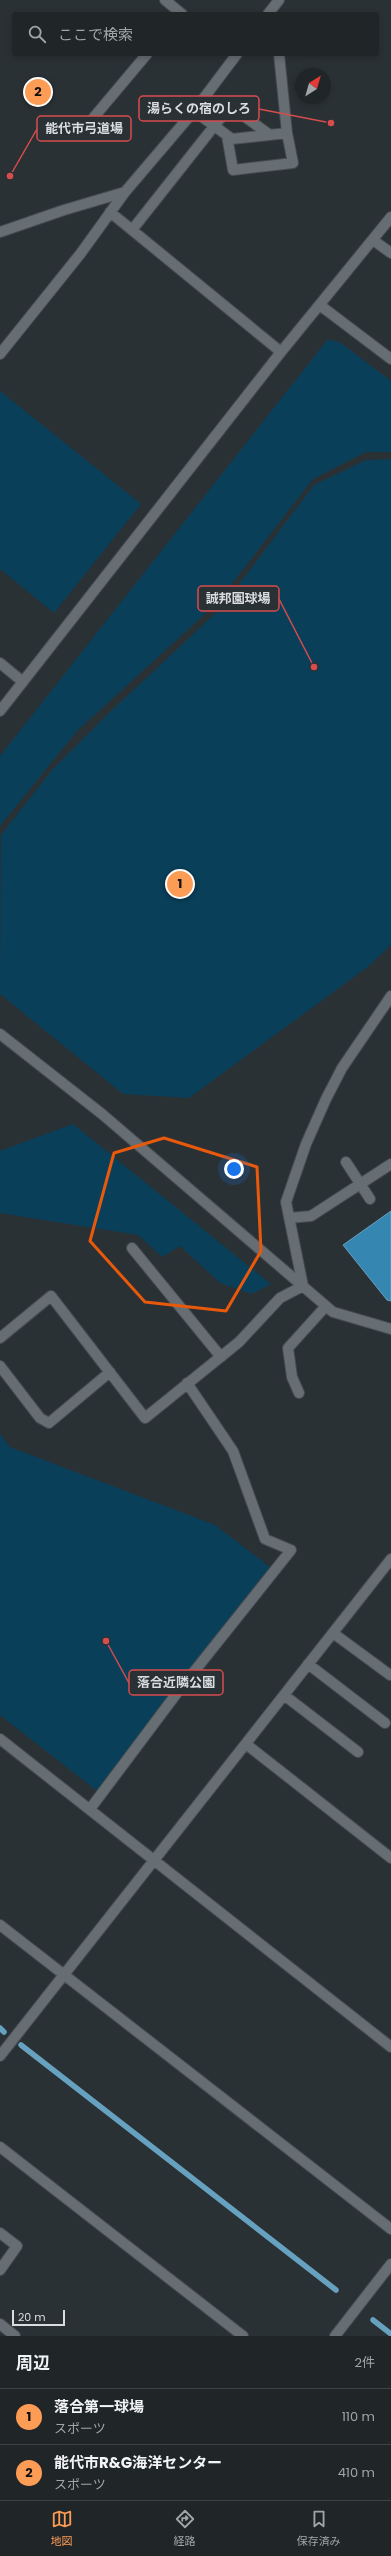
<!DOCTYPE html>
<html lang="ja">
<head>
<meta charset="utf-8">
<style>
  body { margin:0; font-family:Poppins,"Noto Sans JP",sans-serif; background:#282d30; color:#f1f3f6 }
  .compass { position:absolute; left:295px; top:68px; width:36px; height:36px; border-radius:50%; background:#202528; box-shadow:0 2px 6px #0003; rotate:37deg }
  .scale { position:absolute; left:12px; bottom:10px; width:53px; box-sizing:border-box; padding-left:4px; border:2px solid #d9dde0; border-top:0; font-size:11px; line-height:14px; white-space:nowrap; color:#d9dde0; -webkit-text-stroke:3px #2a3135; paint-order:stroke }
  .you { position:absolute; left:234px; top:1169px; width:14px; height:14px; margin:-10px; border:3px solid #fff; border-radius:50%; background:#1a73e8; box-shadow:0 0 0 6px #1a73e833 }
  .badge { display:grid; place-items:center; width:26px; height:26px; border-radius:50%; background:#fd9c55; color:#111; font-size:13px; font-weight:700 }
  .pin { position:absolute; translate:-50% -50%; border:2px solid #fff; box-shadow:0 1px 4px #0006 }
  .list { margin:0; padding:0; list-style:none }
  h2 { display:flex; justify-content:space-between; align-items:center; height:52px; margin:0; padding:0 16px; font-size:17px }
  h2 small { font-size:13px; font-weight:400; color:#a2a5a8 }
  .list li { display:grid; grid-template-columns:26px 1fr auto; gap:12px; align-items:center; box-sizing:border-box; height:56px; padding:0 16px; border-top:1px solid #3d4245 }
  .list b { display:block; font-size:15px; white-space:nowrap }
  .list p { margin:0; font-size:13px; white-space:nowrap; color:#a2a5a8 }
  .list em { font-size:13px; font-style:normal; color:#a2a5a8 }
  .icon { flex:none; width:22px; height:22px; fill:none; stroke:currentColor; stroke-width:2; stroke-linecap:round; stroke-linejoin:round }
  .map { position:relative; flex:none; width:391px; height:2336px; overflow:hidden }
  .search { position:absolute; background:#202528; box-shadow:0 2px 6px #0003; left:12px; right:12px; top:12px; height:44px; display:flex; align-items:center; gap:10px; box-sizing:border-box; padding:0 14px; border-radius:4px; color:#a2a5a8; font-size:15px }
  .sheet { height:164px; background:#202528 }
  nav { display:flex; justify-content:space-around; align-items:center; box-sizing:border-box; height:56px; border-top:1px solid #3d4245; background:#202528; font-size:11px; color:#a2a5a8 }
  nav a { display:grid; justify-items:center; gap:2px }
  nav .on { color:#fd9c55 }
  .map>svg:first-child { display:block }
  .green { fill:#0a3f59 }
  .water { fill:#3587b2; stroke:#66a1c0 }
  .lines { fill:none; stroke-linecap:round; stroke-linejoin:round }
  .stream { stroke:#66a1c0; stroke-width:5.5 }
  .minor-casing { stroke:#464c50; stroke-width:12 }
  .minor { stroke:#666e73; stroke-width:10 }
  .marked { fill:none; stroke:#e8590c; stroke-width:3; stroke-linejoin:round }
  .leader { fill:none; stroke:#d74c4d; stroke-width:1.5 }
  .callout-dot { fill:#d74c4d; stroke:#2a3135; stroke-width:1.5 }
  .callout { fill:#2a3135; stroke:#d74c4d; stroke-width:1.5 }
  .callout-label { font-size:13px; text-anchor:middle; font-weight:bold; fill:#d9dde0 }
</style>
</head>
<body>
<div class="map">
<svg width="391" height="2336" viewBox="0 0 391 2336">
  <rect width="100%" height="100%" fill="#2a3135"/>
  <path class="green" d="M328,339L341,343L391,381V452H366L313,479L217,603L77,731L0,826V756Z
    M0,391L141,504L54,613L0,569Z
    M391,459V945L369,966L189,1098L123,1094L0,994L1,835L52,770L111,711L221,608L314,485L366,460Z
    M73,1124L271,1284L252,1294L220,1283L180,1246L162,1257L138,1235L0,1213V1151Z
    M0,1434L10,1447L215,1525L270,1567L97,1791L0,1715Z"/>
  <path class="water" d="M391,1211V1301L387,1300L343,1245Z"/>
  <g class="lines">
    <path class="stream" d="M0,2028L4,2032
      M21,2045L336,2290
      M373,2320L391,2334"/>
    <g class="minor-casing">
      <path id="minor" d="M165,0L182,14
        M268,14L279,0
        M194,111L232,139L287,133L279,54
        M106,129L94,117L147,54
        M227,136L233,170L293,163L287,133
        M110,212L281,352
        M132,230L230,106L270,135
        M0,232L64,210L125,192
        M373,240L391,253
        M321,306L391,359
        M0,354L81,253L125,192L194,111L237,54
        M0,663L23,682
        M0,711L281,352L391,217
        M0,1034L102,1114L333,1312L391,1329
        M346,1162L370,1199
        M289,1218L311,1216L391,1164
        M132,1248L221,1357
        M303,1286L286,1202L306,1144L326,1099L342,1068L391,996
        M0,1338L51,1296L145,1418L239,1342L280,1298L303,1286
        M0,1366L40,1418L49,1423L110,1372
        M299,1393L292,1377L288,1348L326,1306
        M333,1633L390,1675
        M308,1664L385,1723
        M284,1695L358,1752
        M0,1739L391,2047
        M246,1744L391,1858
        M90,1809L177,1693L291,1550L265,1539L233,1451L187,1383
        M0,1925L391,2229
        M0,2056L391,1559
        M0,2147L243,2336
        M0,2233L17,2246L0,2270
        M0,2324L15,2336
        M335,2336L391,2264"/>
    </g>
    <use href="#minor" class="minor"/>
  </g>
  <path class="marked" d="M164,1138L257,1167L261,1251L226,1311L145,1302L90,1241L114,1153Z"/>
  <path class="leader" d="M331 123L259 109M10 176L37 129M314 667L279 599M106 1641L129 1683"/>
  <g class="callout-dot">
    <circle cx="331" cy="123" r="4"/>
    <circle cx="10" cy="176" r="4"/>
    <circle cx="314" cy="667" r="4"/>
    <circle cx="106" cy="1641" r="4"/>
  </g>
  <g class="callout">
    <rect x="139" y="96" width="120" height="25" rx="4"/>
    <rect x="37" y="116" width="94" height="25" rx="4"/>
    <rect x="198" y="586" width="81" height="25" rx="4"/>
    <rect x="129" y="1670" width="94" height="25" rx="4"/>
  </g>
  <g class="callout-label">
    <text x="199" y="113">湯らくの宿のしろ</text>
    <text x="84" y="133">能代市弓道場</text>
    <text x="238" y="603">誠邦園球場</text>
    <text x="176" y="1687">落合近隣公園</text>
  </g>
</svg>
<svg class="compass" viewBox="-18 -18 36 36"><path d="M0-13l5 13h-10z" fill="#e53935"/><path d="M0 13l5-13h-10z" fill="#a2a5a8"/></svg>
<div class="scale">20 m</div>
<div class="you"></div>
<div class="pin badge" style="left:180px;top:884px">1</div>
<div class="pin badge" style="left:38px;top:92px">2</div>
<div class="search"><svg class="icon" aria-label="search" viewBox="0 0 24 24"><circle cx="10" cy="10" r="6"/><path d="M15 15l6 6"/></svg>ここで検索</div>
</div>
<section class="sheet">
<h2>周辺<small>2件</small></h2>
<ul class="list">
<li><span class="badge">1</span><div><b>落合第一球場</b><p>スポーツ</p></div><em>110 m</em></li>
<li><span class="badge">2</span><div><b>能代市R&amp;G海洋センター</b><p>スポーツ</p></div><em>410 m</em></li>
</ul>
</section>
<nav>
<a class="on"><svg class="icon" aria-label="map" viewBox="0 0 24 24"><path d="M3 6l6-2 6 2 6-2v14l-6 2-6-2-6 2zM9 4v14M15 6v14"/></svg>地図</a>
<a><svg class="icon" aria-label="directions" viewBox="0 0 24 24"><path d="M12 3l9 9-9 9-9-9zM9 14v-3h6M13 9l2 2-2 2"/></svg>経路</a>
<a><svg class="icon" aria-label="saved" viewBox="0 0 24 24"><path d="M7 4h10v16l-5-4-5 4z"/></svg>保存済み</a>
</nav>
</body>
</html>
